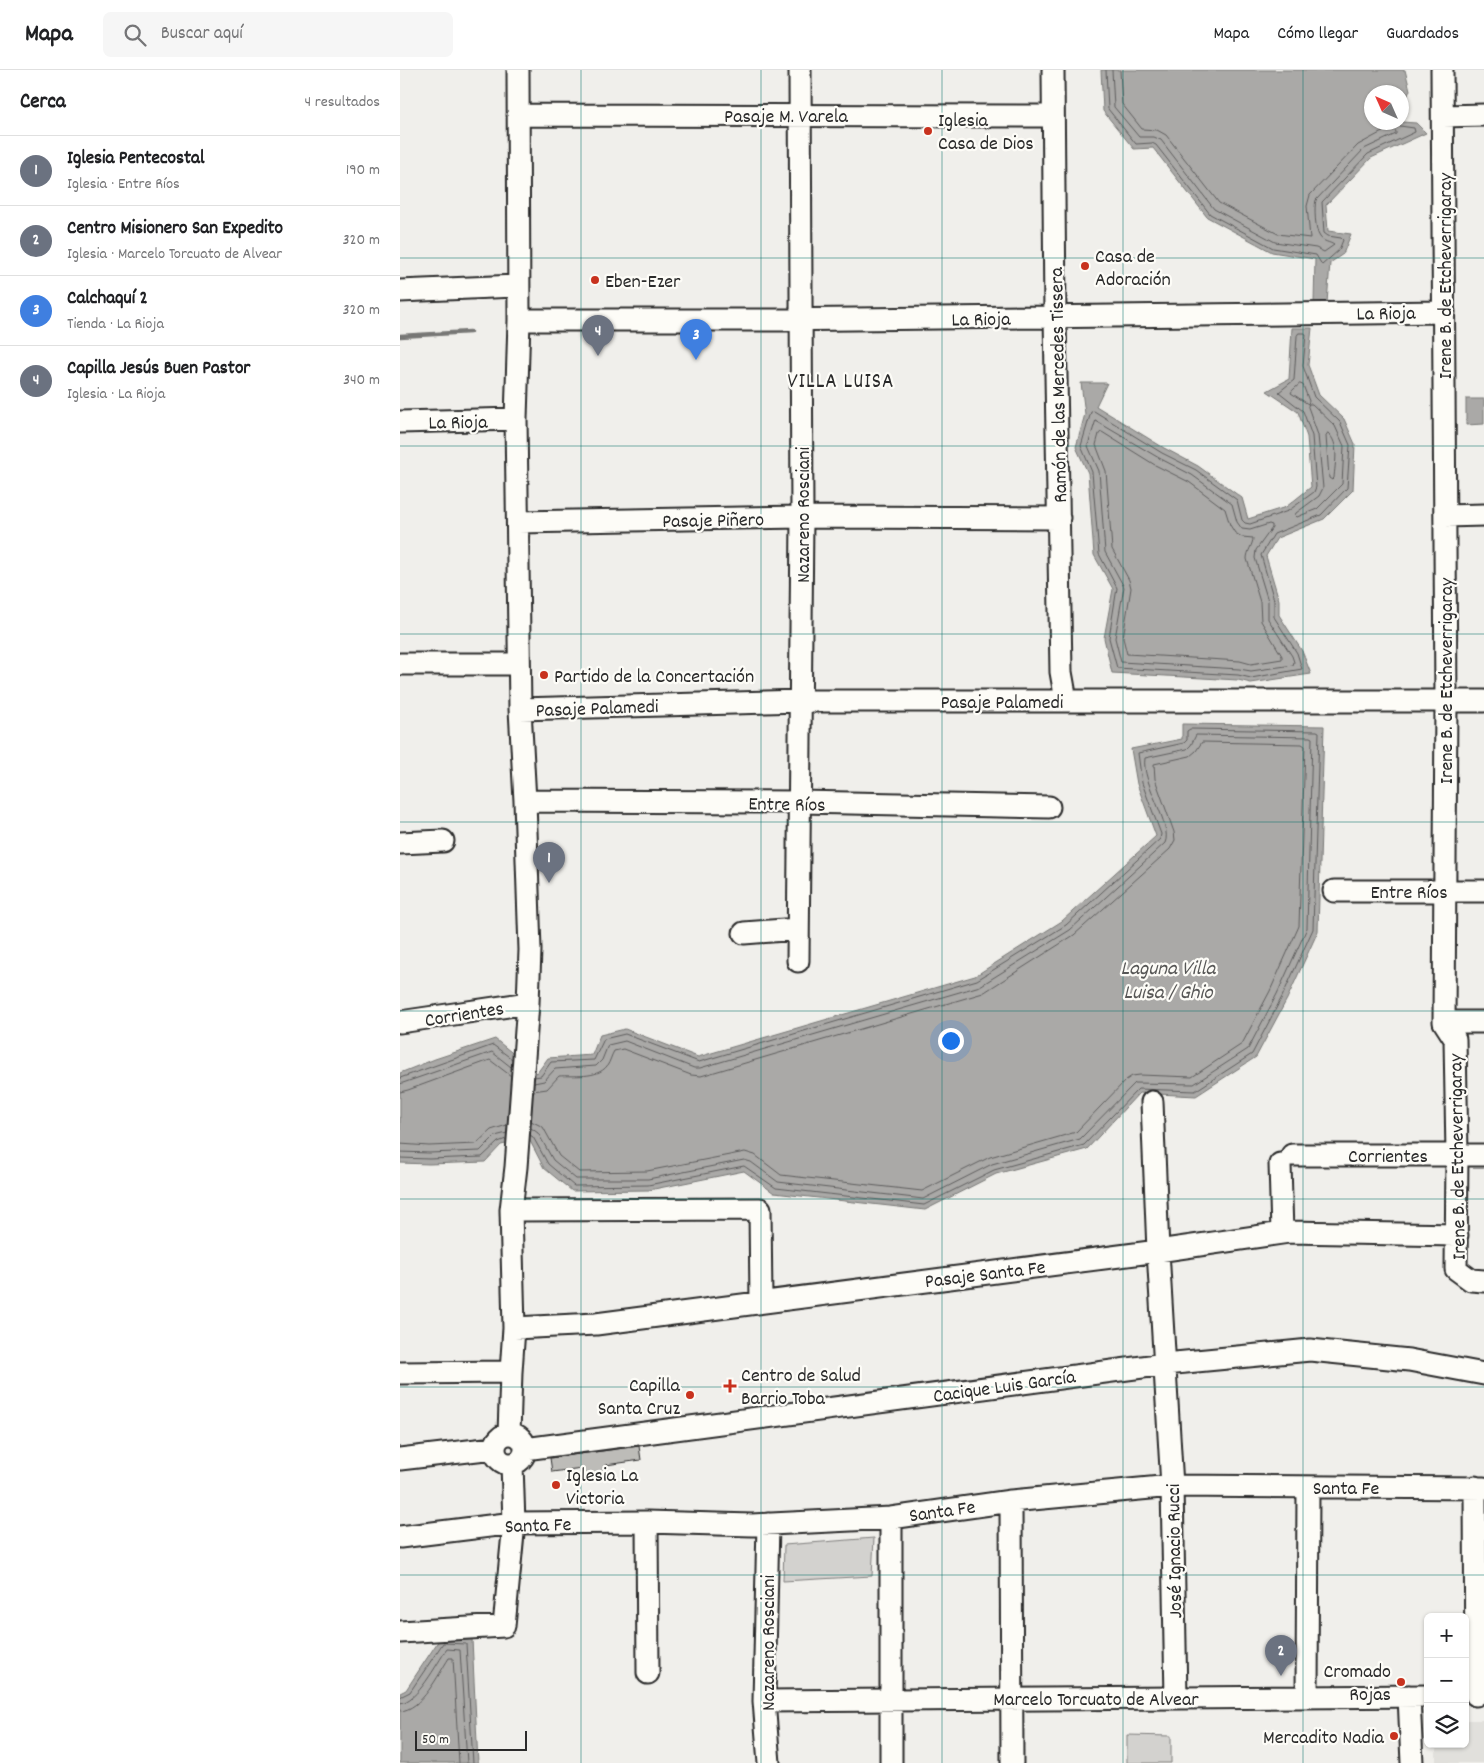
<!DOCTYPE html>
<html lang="es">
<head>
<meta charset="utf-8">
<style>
  body { margin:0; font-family:Dekko,sans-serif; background:#f6f6f6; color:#202124 }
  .controls { position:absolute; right:15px; bottom:15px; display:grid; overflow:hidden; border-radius:8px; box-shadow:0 1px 4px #0004 }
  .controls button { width:45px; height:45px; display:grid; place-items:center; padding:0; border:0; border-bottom:1px solid #e0e0e0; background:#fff; color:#202124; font:25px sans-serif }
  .compass { position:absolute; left:964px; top:15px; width:45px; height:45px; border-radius:50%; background:#fff; box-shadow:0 1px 4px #0004; rotate:315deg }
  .scale { position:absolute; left:15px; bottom:12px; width:112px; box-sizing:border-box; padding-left:5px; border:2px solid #2b2b2b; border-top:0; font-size:14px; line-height:18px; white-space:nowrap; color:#2b2b2b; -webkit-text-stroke:4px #fdfcf7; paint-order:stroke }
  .you { position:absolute; left:550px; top:970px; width:18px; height:18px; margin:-12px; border:4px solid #fff; border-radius:50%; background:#1a73e8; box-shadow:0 0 0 8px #1a73e833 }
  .badge { display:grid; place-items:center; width:32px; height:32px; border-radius:50%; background:#1a73e8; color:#fff; font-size:16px; font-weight:700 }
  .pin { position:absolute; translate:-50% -41px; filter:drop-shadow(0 1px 2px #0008) }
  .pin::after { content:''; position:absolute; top:26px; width:18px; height:15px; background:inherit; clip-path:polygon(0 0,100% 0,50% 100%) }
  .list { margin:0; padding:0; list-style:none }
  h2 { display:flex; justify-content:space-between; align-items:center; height:65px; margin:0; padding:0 20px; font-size:21px }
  h2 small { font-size:16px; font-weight:400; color:#757577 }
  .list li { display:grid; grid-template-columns:32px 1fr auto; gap:15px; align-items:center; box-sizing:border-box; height:70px; padding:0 20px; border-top:1px solid #e0e0e0 }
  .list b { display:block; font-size:19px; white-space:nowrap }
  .list p { margin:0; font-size:16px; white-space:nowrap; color:#757577 }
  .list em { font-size:16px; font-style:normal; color:#757577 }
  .icon { flex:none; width:28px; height:28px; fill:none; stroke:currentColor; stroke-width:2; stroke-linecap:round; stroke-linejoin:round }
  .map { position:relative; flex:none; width:1084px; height:1693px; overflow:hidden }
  header { display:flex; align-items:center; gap:30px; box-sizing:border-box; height:70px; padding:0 25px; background:#fff; border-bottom:1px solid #e0e0e0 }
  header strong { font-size:24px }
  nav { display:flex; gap:28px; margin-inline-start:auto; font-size:18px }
  .search { width:350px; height:45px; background:#f6f6f6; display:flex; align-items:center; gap:12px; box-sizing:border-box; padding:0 18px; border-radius:8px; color:#757577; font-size:19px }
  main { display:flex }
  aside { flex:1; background:#fff }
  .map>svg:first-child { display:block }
  .built { fill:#e1e0dc }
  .green { fill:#d3d2cf; stroke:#7f7e7d }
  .water { fill:#aaa9a7; stroke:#777775 }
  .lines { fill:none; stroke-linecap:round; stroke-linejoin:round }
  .shore { stroke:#5e5d5d; stroke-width:1 }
  .stream { stroke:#777775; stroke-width:4.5 }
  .building { fill:#bdbcb8; stroke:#2b2b2b }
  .minor-casing { stroke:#2b2b2b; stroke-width:25 }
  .minor { stroke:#fdfcf7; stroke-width:21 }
  .grid { fill:none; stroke:#0f766e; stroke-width:1; stroke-opacity:0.55 }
  .poi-dot { fill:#c8321e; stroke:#fdfcf7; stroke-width:2 }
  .labels { text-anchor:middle; stroke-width:4.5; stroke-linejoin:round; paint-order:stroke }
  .street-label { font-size:20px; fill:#2b2b2b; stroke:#fdfcf7 }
  .poi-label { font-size:20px; fill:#2b2b2b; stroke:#fdfcf7; text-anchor:start }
  .neighbourhood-label { font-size:21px; letter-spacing:1px; fill:#2b2b2b; stroke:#fdfcf7 }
  .water-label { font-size:21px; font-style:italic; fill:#575756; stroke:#fdfcf7 }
</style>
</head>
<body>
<header>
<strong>Mapa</strong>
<div class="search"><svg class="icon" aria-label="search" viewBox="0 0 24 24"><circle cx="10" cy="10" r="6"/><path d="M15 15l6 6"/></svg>Buscar aquí</div>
<nav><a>Mapa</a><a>Cómo llegar</a><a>Guardados</a></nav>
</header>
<main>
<aside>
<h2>Cerca<small>4 resultados</small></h2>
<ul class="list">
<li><span class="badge" style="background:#6b7280">1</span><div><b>Iglesia Pentecostal</b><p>Iglesia · Entre Ríos</p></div><em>190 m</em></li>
<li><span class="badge" style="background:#6b7280">2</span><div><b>Centro Misionero San Expedito</b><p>Iglesia · Marcelo Torcuato de Alvear</p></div><em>320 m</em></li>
<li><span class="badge" style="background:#3f7fe0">3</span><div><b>Calchaquí 2</b><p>Tienda · La Rioja</p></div><em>320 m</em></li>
<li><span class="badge" style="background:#6b7280">4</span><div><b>Capilla Jesús Buen Pastor</b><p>Iglesia · La Rioja</p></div><em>340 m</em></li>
</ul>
</aside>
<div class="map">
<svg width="1084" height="1693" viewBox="0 0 1084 1693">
  <rect width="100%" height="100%" fill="#f0efeb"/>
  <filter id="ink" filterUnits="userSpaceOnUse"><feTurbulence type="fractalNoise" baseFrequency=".02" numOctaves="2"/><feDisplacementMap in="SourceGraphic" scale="10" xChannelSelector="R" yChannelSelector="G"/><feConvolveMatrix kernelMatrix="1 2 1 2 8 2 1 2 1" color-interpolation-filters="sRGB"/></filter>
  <g filter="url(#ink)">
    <path class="built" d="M1065,1650H1084V1693H1036V1674H1065Z"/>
    <path class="green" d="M474,1468L472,1506L383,1511L384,1475Z
      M727,1665L771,1666V1693H727Z"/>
    <path class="water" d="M701,0H1005L1010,20L1002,39V22H972V52H1002L1016,53L1026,63L971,88L926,135L928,161L951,164L943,184L930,193L927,233H914L915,189L872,182L807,147L753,78L734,79L703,41Z
      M892,258H912L908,295L919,325L944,349L955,374L953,420L924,449L877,468L866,486L879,530V545L902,581L911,604L851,613L838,610L712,603L704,568L713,519L694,485L688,403L676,377L685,344L681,313H707L696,336L764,378L798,396L842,428L848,449L886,437L911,417L907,367L898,342L867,321L889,309Z
      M1066,329H1084V354L1066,355Z
      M782,654L924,656L918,861L887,929L856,987L796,1026L739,1023L687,1079L596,1104L525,1140L374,1123L344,1101L249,1120L172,1121L144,1098L129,1069L101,1075L85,1092L29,1094L0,1093V1003L35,989L95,969L137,1003L148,988L192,985L200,965L225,959L298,987L575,906L662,851L756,766L737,714L731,679L782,669Z
      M41,1567L72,1569L78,1693H0V1623L6,1620Z"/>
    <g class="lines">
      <path class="shore" d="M706,0L708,39L736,74L752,73L756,75L810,144L873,178L916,185L922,195L939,180L943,170L941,168L928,166L924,163L922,132L968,84L1015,62L1014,58L1000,56L997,52
        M712,0L714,37L739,67H754L761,70L814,139L875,172L916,178L924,182L934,175C930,172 923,172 920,167C915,161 914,137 916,130L964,79L996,64V62L990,52
        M720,0L722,34L742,59L757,60L766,65L819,133L878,164L910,168L907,136L910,125L958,75L984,61L983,52
        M899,263H905L906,265L903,296L914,327L940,352L950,375L947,418L921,445L874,464L861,485L874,530V547L897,583L902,599L851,608L838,605L717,598L709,568L717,518L699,484L692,402L681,376L691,342L694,341L762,383L796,400L837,430L842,450L845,453L850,454L888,441L914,422L916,417L912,366L903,341L879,322L894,310L897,266Z
        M900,314L903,315L909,331L908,334L891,323L892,321Z
        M909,334H912L935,356L944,376L942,414L917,439L897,447L895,445L896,443L919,426L923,418L918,365L908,337Z
        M696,351L759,388L792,405L832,434L837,452L842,459L850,460L869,454L872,455V458L856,480L855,488L868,531V549L892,586L894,592L893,595L851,601L839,599L721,592L715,568L724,517L705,482L699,401L688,376Z
        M702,362L755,395L789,412L825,439L830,455L835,463L842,467L853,468C853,475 847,481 847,489L860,532L861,551L882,586V589L851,594L840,591L727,584L723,568L731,518L729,510L712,479L706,401L696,375L699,364Z
        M928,363C940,374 935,393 934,408L932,410L929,408L926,366Z
        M0,1008L93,975L112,989
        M0,1014L92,982L111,997
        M0,1022L8,1020L90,990L111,1006
        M131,1051L143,1057L159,1086L179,1102L247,1101L345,1082L355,1085L381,1105L522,1121L590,1087L676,1062L726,1010L732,1006L740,1005L792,1007L842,974L870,921L899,856L905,676L902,674L802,672L796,681L790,686L754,694L755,709L774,762L775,770L770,779L674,865L583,923L301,1006L291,1005L223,979L214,981C211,986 210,992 207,996C197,1009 173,1005 159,1006L147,1019L133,1021
        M131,1058L138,1063L153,1090L176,1109H248L344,1090L351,1092L378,1112L523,1129L592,1094L680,1069L735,1013L794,1014L848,979L877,924L907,858L912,668L910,667L796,665L791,675L787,679L745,688C741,713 773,755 765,773L670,860L580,916L300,998H294L225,971L208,975L202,990L196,996L155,999L144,1011L134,1013
        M130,1065L133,1067L148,1094L174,1116L248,1115L344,1096L376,1118L524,1135L594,1100L684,1075L738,1019L795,1021L852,984L882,927L913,859L919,662L917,661L790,659L787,661V670L784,673L738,683L742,713L761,764L760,769L666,855L577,910L299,992L225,964L204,969L194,990L151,992L141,1006L134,1007
        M0,1074L29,1076L76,1074L91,1060L107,1055
        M0,1082L29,1083L80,1081L95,1066L107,1063
        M0,1088L29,1089L82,1087L98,1072L106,1069
        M0,1627L10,1622L43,1573L66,1574L73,1693
        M0,1633C18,1632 36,1594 47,1579L60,1580L67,1693
        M0,1641C22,1640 38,1605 49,1588H53L59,1693"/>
      <path class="stream" d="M0,266L70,262"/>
    </g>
    <path class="building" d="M239,1376L241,1390L206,1395L207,1406L184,1409L182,1398L152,1402L150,1388Z"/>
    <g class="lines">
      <g class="minor-casing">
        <path id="minor" d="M653,0L655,246L661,602L666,630
          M1042,0L1046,631L1044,952L1055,969L1057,1085L1056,1199L1071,1210L1084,1211
          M118,45L653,46
          M1043,46L1084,45
          M0,221L117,216
          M119,250H369L1044,242
          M0,352L116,349
          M1045,446L1084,445
          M118,452L402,447L659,448
          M0,594H119
          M120,639L401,631H1084
          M125,731L400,732L649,737
          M0,773L43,771
          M934,821H1084
          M344,863L398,859
          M398,891L402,447L400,0
          M0,952L128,933
          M1044,952H1084
          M752,1032L758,1181L772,1416L776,1628
          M892,1085H1084
          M880,1094L882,1163
          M111,1140L360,1139L361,1232
          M114,1258L196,1254L758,1181L889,1162L1057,1165
          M0,1303L111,1302
          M109,1364L111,1302L114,1258L111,1140L116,1097L128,933L130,880L125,731L120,639L116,349L119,250L118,0
          M95 1379a15 15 0 1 1 30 0a15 15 0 1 1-30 0Z
          M125,1379L765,1294L910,1280L1009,1290L1084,1304
          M0,1389L94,1378
          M1075,1417L1076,1625
          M611,1431L612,1693
          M491,1448V1693
          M247,1452L248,1603
          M368,1454L364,1631L369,1693
          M0,1467L114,1453L247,1452L352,1455L491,1448L611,1431L772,1416L1084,1418
          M0,1562L104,1556L114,1453L112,1394
          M1009,1626L1012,1693
          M907,1627L908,1417
          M364,1631L1028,1626"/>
      </g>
      <use href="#minor" class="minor"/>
    </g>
  </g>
  <path class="grid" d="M181,0V1693M361,0V1693M542,0V1693M723,0V1693M903,0V1693M0,188H1084M0,376H1084M0,564H1084M0,752H1084M0,941H1084M0,1129H1084M0,1317H1084M0,1505H1084"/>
  <g class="poi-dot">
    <circle cx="528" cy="61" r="5"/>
    <circle cx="685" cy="196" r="5"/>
    <circle cx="195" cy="210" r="5"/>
    <circle cx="144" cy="605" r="5"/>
    <path d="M327.5 1308.5h5v5h5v5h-5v5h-5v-5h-5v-5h5z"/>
    <circle cx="290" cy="1325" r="5"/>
    <circle cx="156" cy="1415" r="5"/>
    <circle cx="1001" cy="1612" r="5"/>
    <circle cx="994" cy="1666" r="5"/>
  </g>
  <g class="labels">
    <g class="street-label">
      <text x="386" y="52">Pasaje M. Varela</text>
      <text transform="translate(1044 206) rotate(-90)" y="7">Irene B. de Etcheverrigaray</text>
      <text transform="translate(986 242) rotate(-1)" y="7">La Rioja</text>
      <text transform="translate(581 248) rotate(-1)" y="7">La Rioja</text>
      <text transform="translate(657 315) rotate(-91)" y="7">Ramón de las Mercedes Tissera</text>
      <text transform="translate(58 351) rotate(-1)" y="7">La Rioja</text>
      <text transform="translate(402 445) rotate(-90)" y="7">Nazareno Rosciani</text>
      <text transform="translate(313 449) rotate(-1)" y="7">Pasaje Piñero</text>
      <text transform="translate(1045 611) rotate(-90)" y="7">Irene B. de Etcheverrigaray</text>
      <text x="602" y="638">Pasaje Palamedi</text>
      <text transform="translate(197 637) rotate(-2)" y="7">Pasaje Palamedi</text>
      <text transform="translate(387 733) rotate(1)" y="7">Entre Ríos</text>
      <text x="1009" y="828">Entre Ríos</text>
      <text transform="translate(64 943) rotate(-9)" y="7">Corrientes</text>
      <text x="988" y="1092">Corrientes</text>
      <text transform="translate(1056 1087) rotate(-91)" y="7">Irene B. de Etcheverrigaray</text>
      <text transform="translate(585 1203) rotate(-7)" y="7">Pasaje Santa Fe</text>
      <text transform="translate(604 1315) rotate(-8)" y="7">Cacique Luis García</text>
      <text x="946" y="1424">Santa Fe</text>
      <text transform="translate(542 1440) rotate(-8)" y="7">Santa Fe</text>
      <text transform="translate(138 1454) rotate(-2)" y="7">Santa Fe</text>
      <text transform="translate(773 1481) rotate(-91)" y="7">José Ignacio Rucci</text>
      <text transform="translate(367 1573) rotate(-90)" y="7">Nazareno Rosciani</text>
      <text x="696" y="1635">Marcelo Torcuato de Alvear</text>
    </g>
    <g class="poi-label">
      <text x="538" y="56">Iglesia<tspan x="538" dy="23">Casa de Dios</tspan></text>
      <text x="695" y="192">Casa de<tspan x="695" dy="23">Adoración</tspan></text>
      <text x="205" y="217">Eben-Ezer</text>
      <text x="154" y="612">Partido de la Concertación</text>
      <text x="341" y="1311">Centro de Salud<tspan x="341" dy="23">Barrio Toba</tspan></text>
      <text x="280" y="1321" text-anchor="end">Capilla<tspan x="280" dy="23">Santa Cruz</tspan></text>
      <text x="166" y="1411">Iglesia La<tspan x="166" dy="23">Victoria</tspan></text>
      <text x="991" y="1607" text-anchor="end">Cromado<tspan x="991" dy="23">Rojas</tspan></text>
      <text x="984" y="1673" text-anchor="end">Mercadito Nadia</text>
    </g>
    <g class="neighbourhood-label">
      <text x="441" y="317">VILLA LUISA</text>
    </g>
    <g class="water-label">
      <text x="768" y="904">Laguna Villa<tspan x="768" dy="24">Luisa / Ghio</tspan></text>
    </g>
  </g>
</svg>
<div class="controls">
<button>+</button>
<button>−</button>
<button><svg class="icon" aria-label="layers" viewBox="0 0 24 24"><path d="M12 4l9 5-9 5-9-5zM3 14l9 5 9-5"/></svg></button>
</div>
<svg class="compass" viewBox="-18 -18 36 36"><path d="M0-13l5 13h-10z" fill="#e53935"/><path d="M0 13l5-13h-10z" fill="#757577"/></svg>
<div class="scale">50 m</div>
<div class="you"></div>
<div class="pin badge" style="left:149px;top:813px;background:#6b7280">1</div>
<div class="pin badge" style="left:881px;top:1606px;background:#6b7280">2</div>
<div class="pin badge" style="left:296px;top:290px;background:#3f7fe0">3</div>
<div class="pin badge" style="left:198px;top:286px;background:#6b7280">4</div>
</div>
</main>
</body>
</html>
